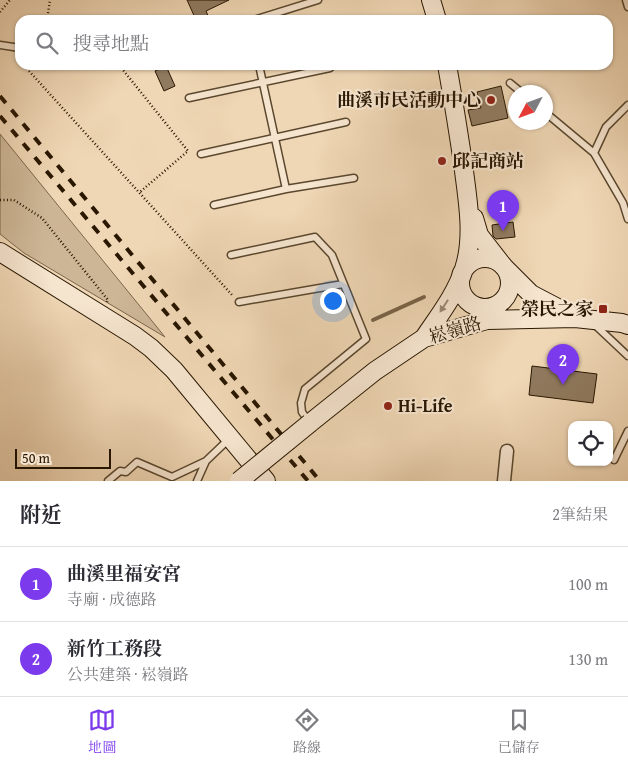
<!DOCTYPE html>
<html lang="zh-TW">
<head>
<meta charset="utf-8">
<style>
  body { margin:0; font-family:"Gentium Book Plus","Noto Serif TC",serif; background:#f2f2f3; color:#2b2b33 }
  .controls { position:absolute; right:15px; bottom:15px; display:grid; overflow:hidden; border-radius:10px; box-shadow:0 1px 4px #0004 }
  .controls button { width:45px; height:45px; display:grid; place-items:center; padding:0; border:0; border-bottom:1px solid #e1e1e2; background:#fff; color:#2b2b33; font:25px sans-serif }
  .compass { position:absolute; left:508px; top:85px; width:45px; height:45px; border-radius:50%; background:#fff; box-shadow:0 1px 4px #0004; rotate:229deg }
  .scale { position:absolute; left:15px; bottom:12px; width:96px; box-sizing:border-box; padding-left:5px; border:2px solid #291702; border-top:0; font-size:14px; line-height:18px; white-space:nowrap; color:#291702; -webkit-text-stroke:4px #f5e4ce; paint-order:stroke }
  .you { position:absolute; left:332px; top:300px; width:18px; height:18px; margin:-12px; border:4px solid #fff; border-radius:50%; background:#1a73e8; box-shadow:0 0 0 8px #1a73e833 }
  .badge { display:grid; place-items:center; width:32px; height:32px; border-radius:50%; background:#7c3aed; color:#fff; font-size:16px; font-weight:700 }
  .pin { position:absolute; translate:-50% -41px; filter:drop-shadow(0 1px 2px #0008) }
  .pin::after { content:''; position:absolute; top:26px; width:18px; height:15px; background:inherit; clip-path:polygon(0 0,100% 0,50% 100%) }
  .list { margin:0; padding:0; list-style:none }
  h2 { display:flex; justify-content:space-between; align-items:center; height:65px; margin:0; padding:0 20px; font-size:21px }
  h2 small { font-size:16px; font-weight:400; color:#7c7c81 }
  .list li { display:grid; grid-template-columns:32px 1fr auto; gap:15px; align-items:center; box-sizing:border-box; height:75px; padding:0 20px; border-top:1px solid #e1e1e2 }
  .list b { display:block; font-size:19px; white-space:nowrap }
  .list p { margin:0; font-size:16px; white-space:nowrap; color:#7c7c81 }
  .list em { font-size:16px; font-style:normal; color:#7c7c81 }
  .icon { flex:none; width:28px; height:28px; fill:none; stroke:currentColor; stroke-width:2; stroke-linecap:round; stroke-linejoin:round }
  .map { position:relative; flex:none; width:628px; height:481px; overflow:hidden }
  .search { position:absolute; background:#fff; box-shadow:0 1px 4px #0004; left:15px; right:15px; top:15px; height:55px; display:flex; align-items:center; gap:12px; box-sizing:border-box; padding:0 18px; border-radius:15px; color:#7c7c81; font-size:19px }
  .sheet { height:215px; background:#fff }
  nav { display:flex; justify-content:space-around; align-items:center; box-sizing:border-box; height:70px; border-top:1px solid #e1e1e2; background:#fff; font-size:14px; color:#7c7c81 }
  nav a { display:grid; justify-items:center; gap:2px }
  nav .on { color:#7c3aed }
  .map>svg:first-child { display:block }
  .green { fill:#cdb696; stroke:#7b664c }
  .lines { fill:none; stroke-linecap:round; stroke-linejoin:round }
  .stream { stroke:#786348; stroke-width:4 }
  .building { fill:#907a5f; stroke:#291702 }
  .lane-casing { stroke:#5a472e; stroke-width:9 }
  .street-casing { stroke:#5a472e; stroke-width:15 }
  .secondary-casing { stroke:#291702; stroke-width:20 }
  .path { stroke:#291702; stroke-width:2.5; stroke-dasharray:1 2.5; stroke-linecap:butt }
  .lane { stroke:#f5e4ce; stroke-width:6 }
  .street { stroke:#f5e4ce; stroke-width:12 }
  .secondary { stroke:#f5e4ce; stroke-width:18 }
  .rail { stroke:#291702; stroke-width:4; stroke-dasharray:9 9; stroke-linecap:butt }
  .secondary-bridge-casing { stroke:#291702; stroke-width:20; stroke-linecap:butt }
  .secondary-bridge { stroke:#f5e4ce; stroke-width:18 }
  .oneway { fill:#998872 }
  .poi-dot { fill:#8f2418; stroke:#f5e4ce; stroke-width:2 }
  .labels { text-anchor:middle; stroke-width:4; stroke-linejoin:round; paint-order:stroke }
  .poi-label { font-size:18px; font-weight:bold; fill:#291702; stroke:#f5e4ce; text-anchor:end }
  .street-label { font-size:18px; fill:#291702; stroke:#f5e4ce }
</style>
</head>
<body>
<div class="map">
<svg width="628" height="481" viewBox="0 0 628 481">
  <rect width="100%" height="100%" fill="#efd6b4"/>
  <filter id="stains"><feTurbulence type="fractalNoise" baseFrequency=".004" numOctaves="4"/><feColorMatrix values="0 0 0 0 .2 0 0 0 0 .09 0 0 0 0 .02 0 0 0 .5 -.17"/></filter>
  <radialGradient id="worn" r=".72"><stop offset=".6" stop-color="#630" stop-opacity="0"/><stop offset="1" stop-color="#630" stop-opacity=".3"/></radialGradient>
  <path class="green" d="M0,134L165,337L24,253L0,234Z"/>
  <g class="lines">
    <path class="stream" d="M373,320L424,297"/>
  </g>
  <path class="building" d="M187,0H229L206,11L210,20H196Z
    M166,66L175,86L164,91L155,71Z
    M501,86L508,118L472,126L468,110L481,108L477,92Z
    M513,222L515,237L496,239L493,236L492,225Z
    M532,366L597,374L593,403L529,395Z"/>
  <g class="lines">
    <g class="lane-casing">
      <path id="lane" d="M626,0L628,7
        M254,20L318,0
        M0,45L20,48
        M259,65L286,189
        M510,83L521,92
        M189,98L330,68
        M546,113L594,153L623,203L628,219
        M594,153L606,127L628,105
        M201,154L346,122
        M214,205L286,189L354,178
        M231,255L315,237L332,255L366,339L305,389L301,403L302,412L309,422
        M239,302L343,284
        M594,324L628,356
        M614,460L628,431
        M108,481L120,471L126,472L137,462L172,477L206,461
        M197,481L206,461L229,439"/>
    </g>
    <g class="street-casing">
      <path id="street" d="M504,481L507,451"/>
    </g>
    <g class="secondary-casing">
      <path id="secondary" d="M431,0L437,20
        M474,218L479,235L503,266L531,294L573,316
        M0,252L135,336L151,348L174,370L266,481
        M460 283a25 25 0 1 1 50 0a25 25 0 1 1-50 0Z
        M424,338C438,317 456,294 464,269C475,236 467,197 463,163C458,130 453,98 447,65
        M310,423L375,371L424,338L487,320L575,318L622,323L628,325"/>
    </g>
    <path class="path" d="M0,12L10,0
      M47,20L50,0
      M119,65L188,151L140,192
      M29,71L233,296
      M0,200H14L42,218L108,300L107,302"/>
    <use href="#lane" class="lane"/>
    <use href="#street" class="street"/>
    <use href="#secondary" class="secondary"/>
    <path class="rail" d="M0,96L320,481
      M0,116L308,481"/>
    <g class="secondary-bridge-casing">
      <path id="secondary-bridge" d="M239,481L310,423"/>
    </g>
    <use href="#secondary-bridge" class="secondary-bridge"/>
  </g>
  <defs><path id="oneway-solid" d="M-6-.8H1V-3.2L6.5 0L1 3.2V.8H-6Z" transform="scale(1.25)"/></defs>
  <use class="oneway" href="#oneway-solid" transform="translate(444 306) rotate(123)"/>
  <g class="poi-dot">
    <circle cx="491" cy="100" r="5"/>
    <circle cx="442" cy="161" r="5"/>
    <rect x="598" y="304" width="10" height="10" rx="2.5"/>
    <circle cx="388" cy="406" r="5"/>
  </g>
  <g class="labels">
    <g class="poi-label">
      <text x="481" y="106">曲溪市民活動中心</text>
      <text x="452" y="167" text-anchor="start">邱記商站</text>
      <text x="593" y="315">榮民之家</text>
      <text x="398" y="412" text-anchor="start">Hi-Life</text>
    </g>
    <g class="street-label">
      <text transform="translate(455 330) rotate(-16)" y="6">崧嶺路</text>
    </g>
  </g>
  <rect width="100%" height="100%" filter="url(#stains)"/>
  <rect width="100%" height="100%" fill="url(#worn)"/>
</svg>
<div class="controls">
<button><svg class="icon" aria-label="locate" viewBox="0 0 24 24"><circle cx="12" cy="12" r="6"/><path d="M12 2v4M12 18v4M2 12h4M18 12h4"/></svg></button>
</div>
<svg class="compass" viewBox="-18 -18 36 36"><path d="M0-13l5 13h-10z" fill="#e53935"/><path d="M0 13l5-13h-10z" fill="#7c7c81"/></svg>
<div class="scale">50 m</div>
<div class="you"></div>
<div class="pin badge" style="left:503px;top:231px">1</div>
<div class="pin badge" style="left:563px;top:385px">2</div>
<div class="search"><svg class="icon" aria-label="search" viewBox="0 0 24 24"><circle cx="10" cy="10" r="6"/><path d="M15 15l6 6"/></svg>搜尋地點</div>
</div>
<section class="sheet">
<h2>附近<small>2筆結果</small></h2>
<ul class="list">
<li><span class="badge">1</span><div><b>曲溪里福安宮</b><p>寺廟 · 成德路</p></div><em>100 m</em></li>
<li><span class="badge">2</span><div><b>新竹工務段</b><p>公共建築 · 崧嶺路</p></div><em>130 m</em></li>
</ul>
</section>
<nav>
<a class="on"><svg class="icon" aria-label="map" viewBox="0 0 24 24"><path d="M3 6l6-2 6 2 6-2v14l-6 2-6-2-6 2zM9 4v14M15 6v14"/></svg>地圖</a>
<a><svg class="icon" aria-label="directions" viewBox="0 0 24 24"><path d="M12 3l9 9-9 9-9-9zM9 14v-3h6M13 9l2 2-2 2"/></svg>路線</a>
<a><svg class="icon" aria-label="saved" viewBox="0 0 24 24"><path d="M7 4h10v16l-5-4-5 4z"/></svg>已儲存</a>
</nav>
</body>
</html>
